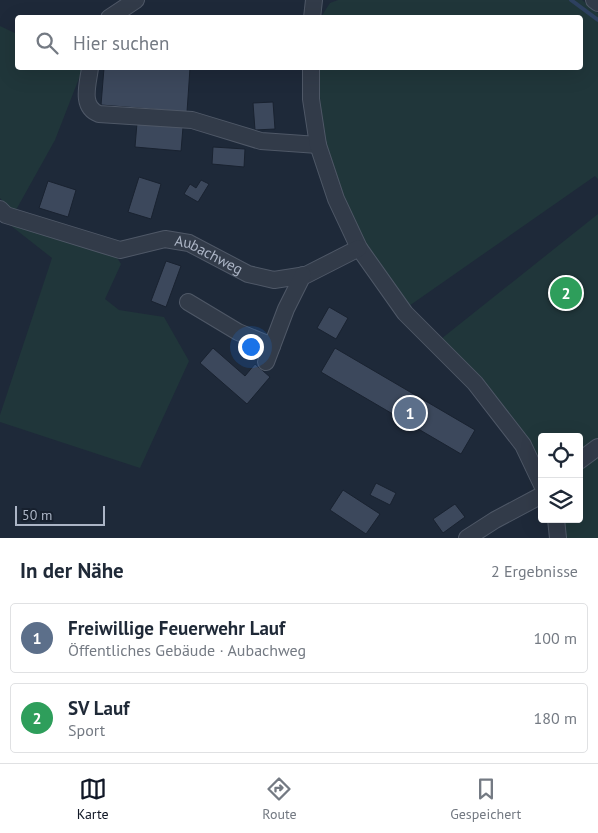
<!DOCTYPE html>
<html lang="de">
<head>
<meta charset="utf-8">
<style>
  body { margin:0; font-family:"PT Sans",sans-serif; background:#f2f2f3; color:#1f2937 }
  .controls { position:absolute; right:15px; bottom:15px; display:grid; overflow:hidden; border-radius:5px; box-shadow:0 5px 20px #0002 }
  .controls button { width:45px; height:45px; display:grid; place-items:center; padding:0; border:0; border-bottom:1px solid #e0e1e3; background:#fff; color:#1f2937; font:25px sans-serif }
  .scale { position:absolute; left:15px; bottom:12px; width:90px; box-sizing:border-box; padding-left:5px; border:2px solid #acb5c6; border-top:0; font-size:14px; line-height:18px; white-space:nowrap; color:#acb5c6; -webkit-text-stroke:4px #17202e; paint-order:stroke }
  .you { position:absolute; left:250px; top:346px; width:18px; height:18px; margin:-12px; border:4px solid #fff; border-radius:50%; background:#1a73e8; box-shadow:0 0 0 8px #1a73e833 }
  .badge { display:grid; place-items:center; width:32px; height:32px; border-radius:50%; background:#111827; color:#fff; font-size:16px; font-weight:700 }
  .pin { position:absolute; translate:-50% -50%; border:2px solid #fff; box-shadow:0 1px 5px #0006 }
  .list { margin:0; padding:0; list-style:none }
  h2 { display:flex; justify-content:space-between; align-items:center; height:65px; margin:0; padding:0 20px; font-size:21px }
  h2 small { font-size:16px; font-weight:400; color:#747a83 }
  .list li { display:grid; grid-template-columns:32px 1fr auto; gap:15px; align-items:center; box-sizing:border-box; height:70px; margin:0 10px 10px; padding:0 10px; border:1px solid #e0e1e3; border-radius:5px }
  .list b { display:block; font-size:19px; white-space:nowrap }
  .list p { margin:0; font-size:16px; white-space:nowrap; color:#747a83 }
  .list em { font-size:16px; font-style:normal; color:#747a83 }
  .icon { flex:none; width:28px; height:28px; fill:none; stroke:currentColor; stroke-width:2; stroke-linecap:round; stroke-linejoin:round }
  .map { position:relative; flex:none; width:598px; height:538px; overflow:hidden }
  .search { position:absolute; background:#fff; box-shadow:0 5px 20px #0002; left:15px; right:15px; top:15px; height:55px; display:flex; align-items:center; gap:12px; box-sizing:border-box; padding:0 18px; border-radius:5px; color:#747a83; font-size:19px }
  .sheet { height:225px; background:#fff }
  nav { display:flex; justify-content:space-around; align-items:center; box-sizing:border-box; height:70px; border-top:1px solid #e0e1e3; background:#fff; font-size:14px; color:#747a83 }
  nav a { display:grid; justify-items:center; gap:2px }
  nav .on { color:#111827 }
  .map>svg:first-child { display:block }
  .green { fill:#20363a }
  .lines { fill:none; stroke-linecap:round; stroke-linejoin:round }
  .stream { stroke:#2e4160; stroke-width:4 }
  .building { fill:#3c485c; stroke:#192230 }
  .minor-casing { stroke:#4f5867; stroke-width:18 }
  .minor { stroke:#323b49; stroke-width:16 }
  .labels { text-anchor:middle; stroke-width:4; stroke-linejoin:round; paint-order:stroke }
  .street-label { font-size:15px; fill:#acb5c6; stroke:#17202e }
</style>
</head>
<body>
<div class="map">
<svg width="598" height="538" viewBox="0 0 598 538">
  <rect width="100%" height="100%" fill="#1e2939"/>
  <path class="green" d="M338,0H582L598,13V179L595,176L409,306L376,264L335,179L322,126L318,68H580V18L321,17L330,3Z
    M0,26L17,34L18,68H83L55,140L16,210L7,206L0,198Z
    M598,214V538H566L560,519H579V437H542V475L441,339Z
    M10,225L116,256L121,264L105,299L119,310L164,317L189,361L140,468L0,422V415L52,258Z"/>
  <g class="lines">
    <path class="stream" d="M571,0L598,20"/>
  </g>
  <path class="building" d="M104,68H190L187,112L101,105Z
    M273,102L275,129L255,130L253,103Z
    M137,123L183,127L181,151L135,147Z
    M213,147L245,149L244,167L212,164Z
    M139,177L161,184L151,219L128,212Z
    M201,180L209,184L198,202L184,194L190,184L196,188Z
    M48,181L76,190L68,217L39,208Z
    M166,261L181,266L166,307L151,301Z
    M329,307L348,318L336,339L317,328Z
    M213,348L245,376L255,364L270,377L247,404L200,363Z
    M335,348L475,430L461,454L321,372Z
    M376,483L396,493L390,505L370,495Z
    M343,490L380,514L366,534L330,510Z
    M455,504L465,517L443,533L433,519Z"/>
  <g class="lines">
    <g class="minor-casing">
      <g id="minor">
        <path d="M594,0L598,3"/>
        <path d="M109,18L136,0"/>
        <path d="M312,18L314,0"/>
        <path d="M90,68C88,84 80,107 99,114L192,120L261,141L318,145"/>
        <path d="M311,68V99L318,145L336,199L359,248L405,313L475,383L523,445L542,485"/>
        <path id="s1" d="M0,209L6,215L120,250L165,239L189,243L248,274L274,280L306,275L359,248"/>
        <path d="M188,302L238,332L272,346"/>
        <path d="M266,362L286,309L303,275"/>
        <path d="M579,461L598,447"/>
        <path d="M556,519L558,538"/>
        <path d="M467,538L495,520L542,495"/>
      </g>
    </g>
    <use href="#minor" class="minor"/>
  </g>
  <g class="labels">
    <g class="street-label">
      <text dy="5" stroke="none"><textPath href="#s1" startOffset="221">Aubachweg</textPath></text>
    </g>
  </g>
</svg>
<div class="controls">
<button><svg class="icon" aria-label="locate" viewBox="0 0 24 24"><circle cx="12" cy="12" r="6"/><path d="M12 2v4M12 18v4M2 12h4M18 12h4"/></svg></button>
<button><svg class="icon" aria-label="layers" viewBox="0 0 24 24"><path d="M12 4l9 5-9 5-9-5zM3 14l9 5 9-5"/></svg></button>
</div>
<div class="scale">50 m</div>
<div class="you"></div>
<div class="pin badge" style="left:410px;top:413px;background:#5c6f8a">1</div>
<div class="pin badge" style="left:566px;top:293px;background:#2e9e5b">2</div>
<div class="search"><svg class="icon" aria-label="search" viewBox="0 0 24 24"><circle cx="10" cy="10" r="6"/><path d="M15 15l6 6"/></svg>Hier suchen</div>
</div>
<section class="sheet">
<h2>In der Nähe<small>2 Ergebnisse</small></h2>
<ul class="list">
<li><span class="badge" style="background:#5c6f8a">1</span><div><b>Freiwillige Feuerwehr Lauf</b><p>Öffentliches Gebäude · Aubachweg</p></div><em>100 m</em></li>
<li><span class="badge" style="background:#2e9e5b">2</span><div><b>SV Lauf</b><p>Sport</p></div><em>180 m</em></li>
</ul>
</section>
<nav>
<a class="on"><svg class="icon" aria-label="map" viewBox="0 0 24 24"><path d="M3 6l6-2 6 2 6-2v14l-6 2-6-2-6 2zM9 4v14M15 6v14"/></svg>Karte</a>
<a><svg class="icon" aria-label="directions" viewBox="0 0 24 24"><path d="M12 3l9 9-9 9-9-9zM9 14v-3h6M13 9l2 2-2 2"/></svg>Route</a>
<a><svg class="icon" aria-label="saved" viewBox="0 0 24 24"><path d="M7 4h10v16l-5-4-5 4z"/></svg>Gespeichert</a>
</nav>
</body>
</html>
